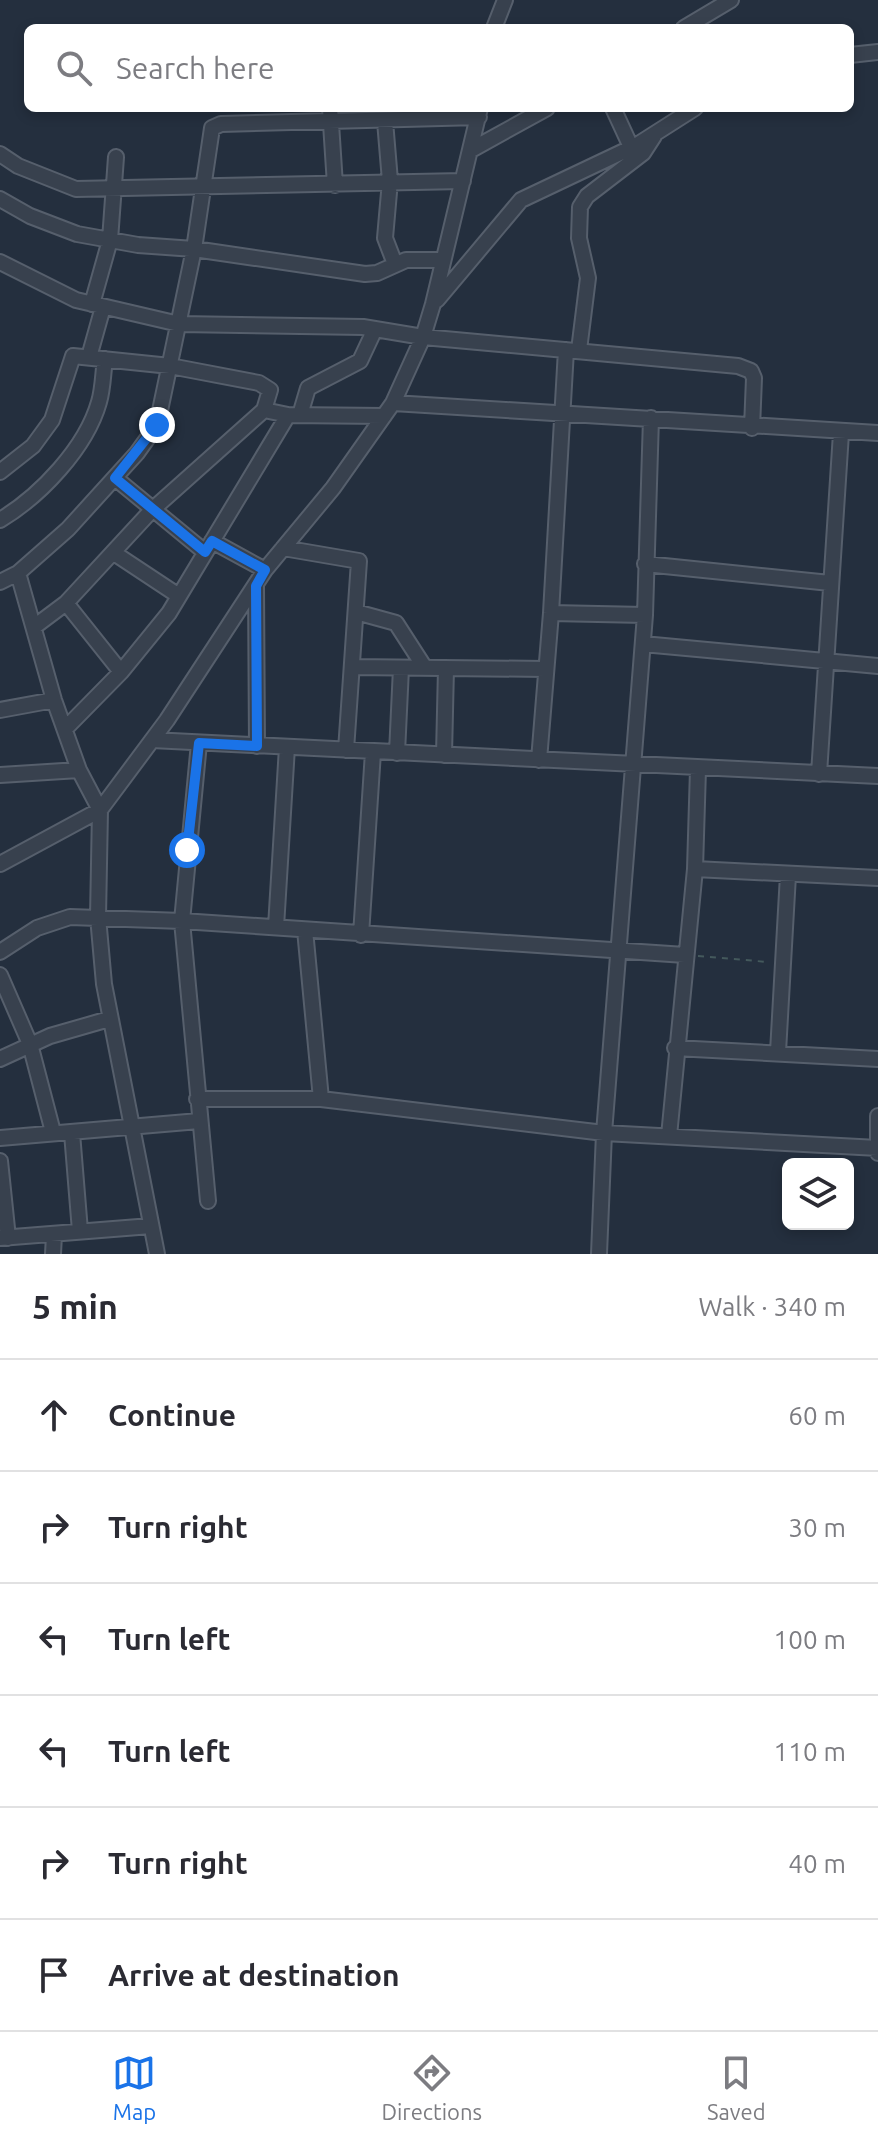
<!DOCTYPE html>
<html lang="en">
<head>
<meta charset="utf-8">
<style>
  body { margin:0; font-family:Ubuntu,sans-serif; background:#f7f7f7; color:#2b2b33 }
  .controls { position:absolute; right:24px; bottom:24px; display:grid; overflow:hidden; border-radius:12px; box-shadow:0 4px 12px #0003 }
  .controls button { width:72px; height:72px; display:grid; place-items:center; padding:0; border:0; border-bottom:2px solid #e1e1e2; background:#fff; color:#2b2b33; font:40px sans-serif }
  .stop { position:absolute; width:24px; height:24px; margin:-18px; border:6px solid #1a73e8; border-radius:50%; background:#fff }
  .stop.end { background:#1a73e8; border-color:#fff; box-shadow:0 2px 8px #0008 }
  .list { margin:0; padding:0; list-style:none }
  h2 { display:flex; justify-content:space-between; align-items:center; height:104px; margin:0; padding:0 32px; font-size:34px }
  h2 small { font-size:26px; font-weight:400; color:#7c7c81 }
  .list li { display:grid; grid-template-columns:52px 1fr auto; gap:24px; align-items:center; box-sizing:border-box; height:112px; padding:0 32px; border-top:2px solid #e1e1e2 }
  .list b { display:block; font-size:30px; white-space:nowrap }
  .list em { font-size:26px; font-style:normal; color:#7c7c81 }
  .icon { flex:none; width:44px; height:44px; fill:none; stroke:currentColor; stroke-width:2; stroke-linecap:round; stroke-linejoin:round }
  .map { position:relative; flex:none; width:878px; height:1254px; overflow:hidden }
  .search { position:absolute; background:#fff; box-shadow:0 4px 12px #0003; left:24px; right:24px; top:24px; height:88px; display:flex; align-items:center; gap:20px; box-sizing:border-box; padding:0 28px; border-radius:12px; color:#7c7c81; font-size:30px }
  .sheet { height:776px; background:#fff }
  nav { display:flex; justify-content:space-around; align-items:center; box-sizing:border-box; height:112px; border-top:2px solid #e1e1e2; background:#fff; font-size:22px; color:#7c7c81 }
  nav a { display:grid; justify-items:center; gap:4px }
  nav .on { color:#1a73e8 }
  .map>svg:first-child { display:block }
  .lines { fill:none; stroke-linecap:round; stroke-linejoin:round }
  .street-casing { stroke:#565f6c; stroke-width:18 }
  .path { stroke:#44595c; stroke-width:2; stroke-dasharray:6 6; stroke-linecap:butt }
  .street { stroke:#38414e; stroke-width:14 }
  .route { stroke:#1a73e8; stroke-width:10 }
</style>
</head>
<body>
<div class="map">
<svg width="878" height="1254" viewBox="0 0 878 1254">
  <rect width="100%" height="100%" fill="#242f3e"/>
  <g class="lines">
    <g class="street-casing">
      <path id="street" d="M494,28L505,0
        M684,28L731,0
        M850,55L878,52
        M330,108L335,185
        M613,108L631,147
        M385,121L390,181L385,238L395,264
        M471,150L547,108
        M0,154L18,166L76,189L463,181
        M0,199L30,216L77,234L138,245L194,249L365,274L377,273L406,260H443
        M0,262L76,300L179,324L363,327L423,337L738,366L751,371L754,378L752,428
        M437,300L521,200L637,145L695,108
        M92,304L110,240L116,157
        M579,350L588,278L579,238L580,207L587,196L643,153L654,136
        M89,357L103,307
        M393,403L878,433
        M264,410L288,415L384,416
        M300,415L308,388L360,361L375,329
        M0,472L33,446L52,420L73,356L170,366L259,383L270,390L264,410L152,510L66,603L34,627
        M115,478L205,552
        M0,520C40,496 86,448 99,402C103,389 103,373 105,359
        M212,541L265,570
        M283,548L359,561L346,750
        M114,553L179,596
        M645,564L830,583
        M18,573L54,700L79,770L100,810L98,917L104,984L157,1254
        M0,582L18,573L68,529L137,453L157,425L194,249L212,128L221,124L479,117
        M256,586L257,746
        M66,603L121,672
        M356,612L396,623L425,668
        M551,613L645,615
        M643,644L878,666
        M352,667L546,669
        M0,710L54,700
        M65,729L121,672L169,613L288,415
        M152,740L878,776
        M199,743L182,921L208,1201
        M397,753L401,668
        M444,755L446,668
        M539,760L551,613L566,350
        M819,774L841,433
        M0,775L79,770
        M0,864L100,810L167,720L265,570L333,488L393,403L423,337L433,304L480,108
        M695,869L878,878
        M276,927L287,747
        M305,930L321,1099
        M361,935L373,752
        M0,952L37,928L70,917L182,921L685,955
        M0,975L30,1044L53,1132
        M675,1048L878,1059
        M778,1052L788,875
        M0,1059L50,1036L109,1019
        M197,1099H321L604,1133L878,1148
        M878,1116V1153
        M72,1133L80,1231
        M669,1136L695,869L698,769
        M0,1138L199,1121
        M0,1161L8,1238
        M0,1238L151,1226
        M53,1254L54,1235
        M599,1254L604,1133L645,615L651,418"/>
    </g>
    <path class="path" d="M698,956L768,962"/>
    <use href="#street" class="street"/>
  </g>
  <g class="lines">
    <path class="route" d="M157,425L115,478L205,552L212,541L265,570L256,586L257,746L199,743L187,850"/>
  </g>
</svg>
<div class="controls">
<button><svg class="icon" aria-label="layers" viewBox="0 0 24 24"><path d="M12 4l9 5-9 5-9-5zM3 14l9 5 9-5"/></svg></button>
</div>
<div class="stop" style="left:187px;top:850px"></div>
<div class="stop end" style="left:157px;top:425px"></div>
<div class="search"><svg class="icon" aria-label="search" viewBox="0 0 24 24"><circle cx="10" cy="10" r="6"/><path d="M15 15l6 6"/></svg>Search here</div>
</div>
<section class="sheet">
<h2>5 min<small>Walk · 340 m</small></h2>
<ul class="list">
<li><svg class="icon" aria-label="ahead" viewBox="0 0 24 24"><path d="M12 20V5M6 11l6-6 6 6"/></svg><div><b>Continue</b></div><em>60 m</em></li>
<li><svg class="icon" aria-label="right" viewBox="0 0 24 24"><path d="M7 20v-9h11M14 6l5 5-5 5"/></svg><div><b>Turn right</b></div><em>30 m</em></li>
<li><svg class="icon" aria-label="left" viewBox="0 0 24 24"><path d="M17 20v-9H6M10 6l-5 5 5 5"/></svg><div><b>Turn left</b></div><em>100 m</em></li>
<li><svg class="icon" aria-label="left" viewBox="0 0 24 24"><path d="M17 20v-9H6M10 6l-5 5 5 5"/></svg><div><b>Turn left</b></div><em>110 m</em></li>
<li><svg class="icon" aria-label="right" viewBox="0 0 24 24"><path d="M7 20v-9h11M14 6l5 5-5 5"/></svg><div><b>Turn right</b></div><em>40 m</em></li>
<li><svg class="icon" aria-label="arrive" viewBox="0 0 24 24"><path d="M6 21V4h12l-3 4 3 4H6"/></svg><div><b>Arrive at destination</b></div></li>
</ul>
</section>
<nav>
<a class="on"><svg class="icon" aria-label="map" viewBox="0 0 24 24"><path d="M3 6l6-2 6 2 6-2v14l-6 2-6-2-6 2zM9 4v14M15 6v14"/></svg>Map</a>
<a><svg class="icon" aria-label="directions" viewBox="0 0 24 24"><path d="M12 3l9 9-9 9-9-9zM9 14v-3h6M13 9l2 2-2 2"/></svg>Directions</a>
<a><svg class="icon" aria-label="saved" viewBox="0 0 24 24"><path d="M7 4h10v16l-5-4-5 4z"/></svg>Saved</a>
</nav>
</body>
</html>
